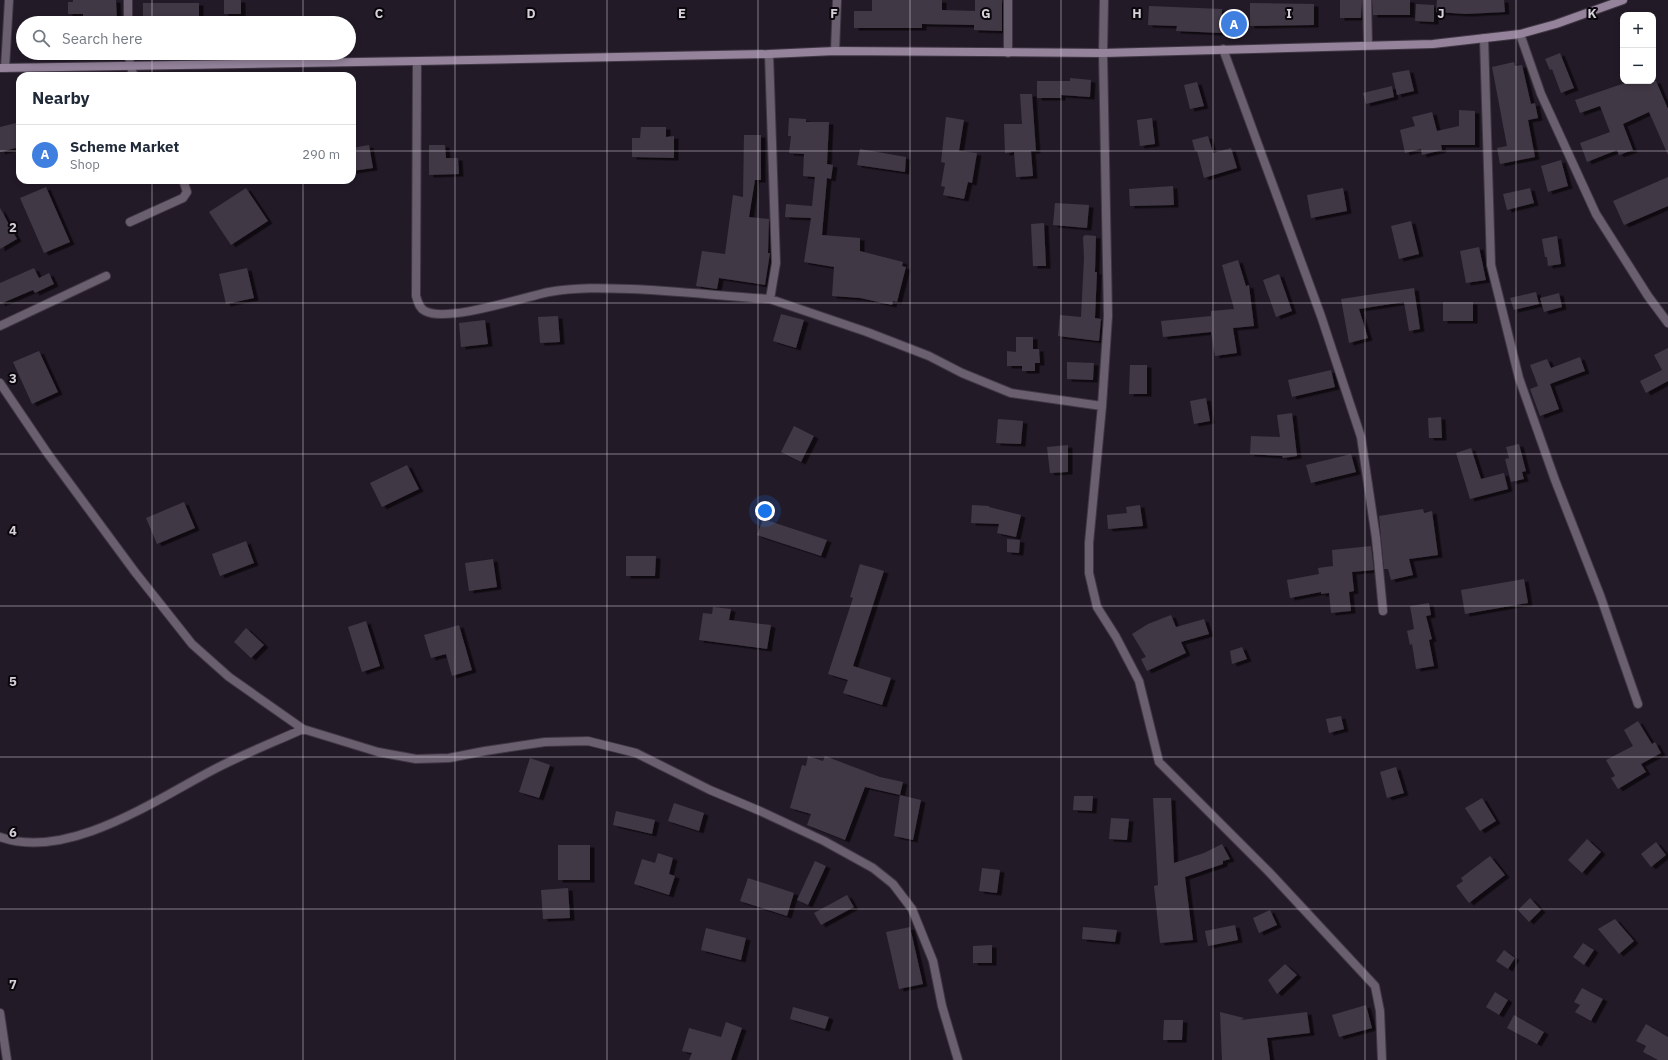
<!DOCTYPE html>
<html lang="en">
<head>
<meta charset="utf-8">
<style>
  body { margin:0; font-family:"IBM Plex Sans",sans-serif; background:#f2f2f3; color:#1f2937 }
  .controls { position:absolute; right:12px; top:12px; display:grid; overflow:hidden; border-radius:8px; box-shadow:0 2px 6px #0003 }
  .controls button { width:36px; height:36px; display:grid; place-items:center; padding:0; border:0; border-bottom:1px solid #e0e1e3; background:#fff; color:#1f2937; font:20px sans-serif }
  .you { position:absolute; left:765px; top:511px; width:14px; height:14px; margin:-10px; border:3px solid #fff; border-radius:50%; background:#1a73e8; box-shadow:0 0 0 6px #1a73e833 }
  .badge { display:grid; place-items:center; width:26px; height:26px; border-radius:50%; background:#7c3aed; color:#fff; font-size:13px; font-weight:700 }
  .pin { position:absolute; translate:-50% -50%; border:2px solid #fff; box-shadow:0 1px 4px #0006 }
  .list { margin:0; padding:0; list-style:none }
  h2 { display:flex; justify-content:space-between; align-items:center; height:52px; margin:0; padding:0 16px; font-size:17px }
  h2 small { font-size:13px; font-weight:400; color:#747a83 }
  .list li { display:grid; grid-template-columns:26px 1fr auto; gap:12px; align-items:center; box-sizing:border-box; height:60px; padding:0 16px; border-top:1px solid #e0e1e3 }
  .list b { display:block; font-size:15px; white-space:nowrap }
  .list p { margin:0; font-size:13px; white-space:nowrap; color:#747a83 }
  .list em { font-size:13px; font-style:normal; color:#747a83 }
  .icon { flex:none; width:22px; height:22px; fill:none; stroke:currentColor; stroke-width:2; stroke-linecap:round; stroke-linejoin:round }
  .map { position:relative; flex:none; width:1668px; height:1060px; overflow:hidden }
  .search { position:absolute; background:#fff; box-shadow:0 2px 6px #0003; left:16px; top:16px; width:340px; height:44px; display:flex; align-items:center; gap:10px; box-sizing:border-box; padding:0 14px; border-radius:22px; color:#747a83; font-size:15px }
  .panel { position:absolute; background:#fff; box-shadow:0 2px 6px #0003; left:16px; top:72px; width:340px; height:112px; border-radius:12px }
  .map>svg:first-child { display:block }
  .building { fill:#413745; filter:url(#shadow) }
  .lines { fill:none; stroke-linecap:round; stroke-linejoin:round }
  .minor-casing { stroke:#403744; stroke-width:10 }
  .secondary-casing { stroke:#403744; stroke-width:10 }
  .minor { stroke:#695f6e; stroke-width:8 }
  .secondary { stroke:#94839b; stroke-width:8 }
  .grid { fill:none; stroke:#d7d0da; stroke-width:1; stroke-opacity:0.55 }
  .grid-label { font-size:13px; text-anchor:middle; font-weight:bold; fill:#d7d0da; stroke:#0a070c; stroke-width:4; stroke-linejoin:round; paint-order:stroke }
</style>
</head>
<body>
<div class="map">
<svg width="1668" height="1060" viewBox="0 0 1668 1060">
  <defs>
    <filter id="shadow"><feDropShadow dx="4.5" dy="2.5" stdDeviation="0" flood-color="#0009"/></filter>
  </defs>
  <rect width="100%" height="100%" fill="#231a28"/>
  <path class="building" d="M73,0H116L117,21L90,22V19H83V14H68V2H73Z
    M224,0H241V14H224Z
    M872,0H942V10L975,11V0H1002V31L974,30V25L922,24V28H854V11H872Z
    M1340,0H1362L1361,18H1340Z
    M1372,0H1410V15H1373Z
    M1437,0H1504L1505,12L1466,14L1436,12Z
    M143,3H199V18L143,17Z
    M1250,3L1314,4V25L1250,26Z
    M1416,4L1434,5V22L1415,21Z
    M1149,6L1222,9L1221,33L1176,31L1177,26L1148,25Z
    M1560,53L1574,88L1561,93L1552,69L1550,70L1545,59Z
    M1514,62L1515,66L1522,65L1531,104L1535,103L1538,118L1528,120L1535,157L1500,164L1497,148L1507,146L1492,67Z
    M1409,70L1414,91L1397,95L1392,73Z
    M1070,78L1091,80L1090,97L1061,95V98H1037V81H1070Z
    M1631,81H1656L1668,109V155L1649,112L1623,124L1633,150L1619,155L1617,150L1587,162L1580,143L1610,132L1600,106L1580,113L1575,100Z
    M1197,82L1204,106L1190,109L1184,85Z
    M1392,86L1394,97L1366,104L1363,93Z
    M1020,94H1032L1036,151H1031L1033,176L1016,177L1014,152L1005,153L1004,124H1022Z
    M1459,110L1475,111V145H1441L1442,150L1422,155L1421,149L1405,153L1400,130L1415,126L1412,117L1432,112L1437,131L1459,126Z
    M946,117L964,120L959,151L977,153L972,183L968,182L964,199L943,195L945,187L941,186L945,163L941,162Z
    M789,118L806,119V122H829L827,164L833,165L831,179L827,178L822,235L860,238V251L903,262L902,266L906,267L897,302L893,301L892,305L860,298L832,296L834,267L804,262L811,218L785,217L786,204L812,206L815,177L803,176L804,154L789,153L791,136H788Z
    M1152,118L1155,144L1140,146L1137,120Z
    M20,122V147L0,152V127Z
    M641,127H666V137L674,136V158L632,157V138H640Z
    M744,135H761V180H755L749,217L769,219L768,253H770L765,285L719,278L717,289L696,286L702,251L725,254L733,195L743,197Z
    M1208,136L1213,153L1231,148L1237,168L1204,178L1197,151H1195L1192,140Z
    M369,145L373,168L352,171V148Z
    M429,145H445L446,158H458L459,174L429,175Z
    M860,149L906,157L905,172L857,165Z
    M1561,160L1568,186L1548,192L1541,166Z
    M1668,177V206L1624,225L1613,201Z
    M1173,186L1174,205L1130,206L1129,189Z
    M46,187L70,242L44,253L20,198Z
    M246,188L268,221L231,245L209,212Z
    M1343,188L1347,211L1311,218L1307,195Z
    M1530,188L1534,203L1507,210L1503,194Z
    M1055,203L1089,205L1087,228L1053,225Z
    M0,208L17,239L0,249Z
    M1411,221L1419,254L1399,259L1391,226Z
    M1044,223L1046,266H1033L1031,224Z
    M1085,235L1096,236L1095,272H1097L1095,318L1101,319L1099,341L1058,336L1060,315L1081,317L1084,258L1083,237Z
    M1557,236L1561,264L1548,266L1547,257H1545L1542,239Z
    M1479,247L1486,280L1466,283L1460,251Z
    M1238,260L1246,286L1249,285L1254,326L1233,328L1237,353L1215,356L1211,332L1163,337L1161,321L1211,316V311L1234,309L1222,265Z
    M34,268L39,278L49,273L54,284L35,293L33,290L0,304V283Z
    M247,268L254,298L226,304L219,274Z
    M1279,274L1292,311L1276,317L1263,280Z
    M1414,288L1420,329L1409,331L1404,302L1359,309L1368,338L1349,343L1341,299Z
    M1536,292L1539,304L1514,310L1510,298Z
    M1559,293L1562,307L1544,312L1540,298Z
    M1443,302H1473V321H1443Z
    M781,314L804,320L796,348L773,341Z
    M558,316L560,342L540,343L538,317Z
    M485,320L488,344L461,347L459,323Z
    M1016,337H1033V349H1039L1040,363H1035V371H1022V366H1007V351L1016,352Z
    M1668,348V381L1646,393L1640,381L1662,370L1654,355Z
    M39,351L58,392L32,404L13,362Z
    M1580,357L1585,371L1550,384L1559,409L1540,416L1530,389L1538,386L1530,365L1547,359L1551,368Z
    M1067,362L1094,363L1093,380L1067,379Z
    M1130,365H1147V394H1129Z
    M1331,370L1335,387L1292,397L1288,380Z
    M1206,398L1210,421L1194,424L1190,401Z
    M1292,413L1297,456L1283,458L1282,456L1250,454L1251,436L1280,437L1277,415Z
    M1441,417L1442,438H1429L1428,418Z
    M998,419L1023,421L1021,444L996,443Z
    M794,426L814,436L801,462L781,452Z
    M1519,444L1526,471L1522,472L1524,479L1511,482L1505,459L1509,458L1506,447Z
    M1068,445V472L1050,473L1047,447Z
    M1471,448L1481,479L1504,473L1508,489L1470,499L1456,453Z
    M1351,454L1356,472L1311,483L1306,465Z
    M407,465L419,489L382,507L370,483Z
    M184,502L195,528L157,544L146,518Z
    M972,505L989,506V507L1021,515L1016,537L997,533L999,524L971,523Z
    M1140,505L1143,526L1108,529L1107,515L1127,513L1126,507Z
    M1423,509L1424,513L1432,511L1438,555L1409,559L1413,575L1391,580L1388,569H1384L1379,516Z
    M763,519L827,540L821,556L757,535Z
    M1007,539L1020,540L1019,553L1007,552Z
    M246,541L254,563L220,576L212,554Z
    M1371,546L1374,570L1352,572L1354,591L1349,592L1351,611L1331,613L1329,593L1321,594V592L1290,598L1287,580L1319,574L1318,568L1333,566L1332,550Z
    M626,556H656L655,576H626Z
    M493,559L497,587L469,591L465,563Z
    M860,564L884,571L853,666L891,678L882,705L843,693L848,680L828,674L853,598L850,597Z
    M1524,579L1528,603L1465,614L1461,590Z
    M1429,603L1431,615L1426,616L1432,639L1429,640L1434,666L1416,669L1412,644L1410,645L1407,631L1414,629L1410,606Z
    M713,607L731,609L729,620L771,625L767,649L699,640L703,613L712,614Z
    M1171,615L1176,627L1204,619L1209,634L1181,642L1186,653L1147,671L1141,659L1146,657L1132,634L1148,624Z
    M366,621L380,666L362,672L348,627Z
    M459,625L472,670L452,676L446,654L431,658L424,635Z
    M246,628L264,645L251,658L234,642Z
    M1242,647L1247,659L1232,664L1230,651Z
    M1341,716L1344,729L1329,733L1326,719Z
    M1638,721L1652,744L1655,742L1661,753L1641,764L1646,772L1618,789L1611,778L1615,776L1606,760L1633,746L1624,730Z
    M808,756L823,761L825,756L880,777L903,782L900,795L865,787L845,840L807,825L811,814L790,808L802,765L806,766Z
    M530,758L550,765L539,798L519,792Z
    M1396,767L1404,793L1387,798L1380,772Z
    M900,795L921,800L913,840L894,836Z
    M1074,796H1093L1092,811L1073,810Z
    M1153,798H1171L1174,863L1204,853L1222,844L1230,859L1223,861V864L1185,877L1193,940L1160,943L1154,886L1158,885Z
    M1482,798L1496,821L1480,831L1465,808Z
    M674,803L704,813L699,831L668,821Z
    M616,811L655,820L652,834L613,825Z
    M1111,818L1129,819L1127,840L1109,839Z
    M1587,839L1601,852L1582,873L1568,860Z
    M1656,842L1666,855L1651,867L1641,854Z
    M558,845H590V880H558Z
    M658,853L673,858L669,874L675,876L669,895L634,884L642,859L655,863Z
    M1490,856L1505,875L1469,903L1456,886L1463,881L1461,878Z
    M815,861L826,866L808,905L797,900Z
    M982,868L1000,870L997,893L979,891Z
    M748,878L794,893L787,916L740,901Z
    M568,888L570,918L543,919L541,890Z
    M847,895L854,907L821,925L814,913Z
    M1530,898L1541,910L1529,922L1518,910Z
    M1270,910L1277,925L1259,933L1253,918Z
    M1615,919L1634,941L1619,954L1598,929Z
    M1235,925L1238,940L1208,946L1205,931Z
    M910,927L923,984L899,989L886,932Z
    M1083,927L1117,930L1115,942L1082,939Z
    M706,928L746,938L741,960L701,950Z
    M1583,943L1594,950L1584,965L1573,957Z
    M992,945V963H973V946Z
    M1504,950L1515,958L1508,969L1496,961Z
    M1285,964L1297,975L1277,994L1268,980Z
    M1582,988L1603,999L1591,1021L1575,1012L1580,1005L1574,1002Z
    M1495,992L1508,1000L1499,1015L1486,1007Z
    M1366,1005L1372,1028L1339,1037L1332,1015Z
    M793,1007L829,1017L825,1029L790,1019Z
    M1220,1012L1244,1018L1241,1020L1307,1012L1310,1033L1267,1038L1270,1060H1222Z
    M1514,1015L1544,1032L1537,1044L1507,1028Z
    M1164,1020H1183L1182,1040H1163Z
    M726,1022L742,1028L731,1060H689L692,1053L682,1051L689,1028L721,1037Z
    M1646,1024L1668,1037V1060H1658L1643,1052L1646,1046L1636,1041Z"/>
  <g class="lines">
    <g class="minor-casing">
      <path id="minor" d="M128,0V23
        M1104,0L1103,53L1108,316L1102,406L1089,543V573L1097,607L1116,637L1139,681L1159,762L1269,872L1375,986L1380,1011L1382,1060
        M1367,0L1368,45
        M1520,34L1541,94L1596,214L1648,296L1668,323
        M1484,38L1491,265L1519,378L1555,480L1600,595L1638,704
        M1223,49L1321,316L1361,437L1376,538L1383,611
        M835,51L837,0
        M129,53L130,65L134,76
        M1008,53V0
        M769,54L776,263L770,299L867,332L929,356L962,373L1011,393L1102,406
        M417,61L416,296C418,302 419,308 425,311C447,323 524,297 549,292C576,287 604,288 631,289C677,291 723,296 770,299
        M5,68L9,0
        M130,222L183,198L187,192L183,180
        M0,326L106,276
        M0,383L48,454L135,572L192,644L229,677L303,729L378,752L416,759L449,758L485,751L545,742L588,741L636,753L710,790L760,811L824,841L873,868L893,884L912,909L933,961L942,1006L958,1060
        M0,837C67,861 154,801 211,771C241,755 272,743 303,729
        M0,1013L7,1060"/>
    </g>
    <g class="secondary-casing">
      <path id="secondary" d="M0,68L417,61L769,54L835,51L1103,53L1433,44L1520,34L1556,24L1623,0"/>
    </g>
    <use href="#minor" class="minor"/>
    <use href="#secondary" class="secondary"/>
  </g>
  <path class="grid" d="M152,0V23M303,0V23M455,0V1060M607,0V1060M758,0V1060M910,0V1060M1061,0V1060M1213,0V1060M1365,0V1060M1516,0V1060M152,53V76M303,53V76M0,151H20M352,151H1668M152,180V1060M303,180V1060M0,303H1668M0,454H1668M0,606H1668M0,757H1668M0,909H1668"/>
  <g class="grid-label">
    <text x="379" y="18">C</text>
    <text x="531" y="18">D</text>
    <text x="682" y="18">E</text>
    <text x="834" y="18">F</text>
    <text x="986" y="18">G</text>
    <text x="1137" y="18">H</text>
    <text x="1289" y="18">I</text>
    <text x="1441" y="18">J</text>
    <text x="1592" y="18">K</text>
    <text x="13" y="232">2</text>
    <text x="13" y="383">3</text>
    <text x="13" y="535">4</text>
    <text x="13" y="686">5</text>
    <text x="13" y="837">6</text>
    <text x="13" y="989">7</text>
  </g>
</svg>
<div class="controls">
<button>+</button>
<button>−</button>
</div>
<div class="you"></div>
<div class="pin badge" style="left:1234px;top:24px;background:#3f7fe0">A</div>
<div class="search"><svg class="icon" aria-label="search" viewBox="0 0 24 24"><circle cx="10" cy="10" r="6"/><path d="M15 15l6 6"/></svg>Search here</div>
<section class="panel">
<h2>Nearby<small></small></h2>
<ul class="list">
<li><span class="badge" style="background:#3f7fe0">A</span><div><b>Scheme Market</b><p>Shop</p></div><em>290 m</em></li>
</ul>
</section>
</div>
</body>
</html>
